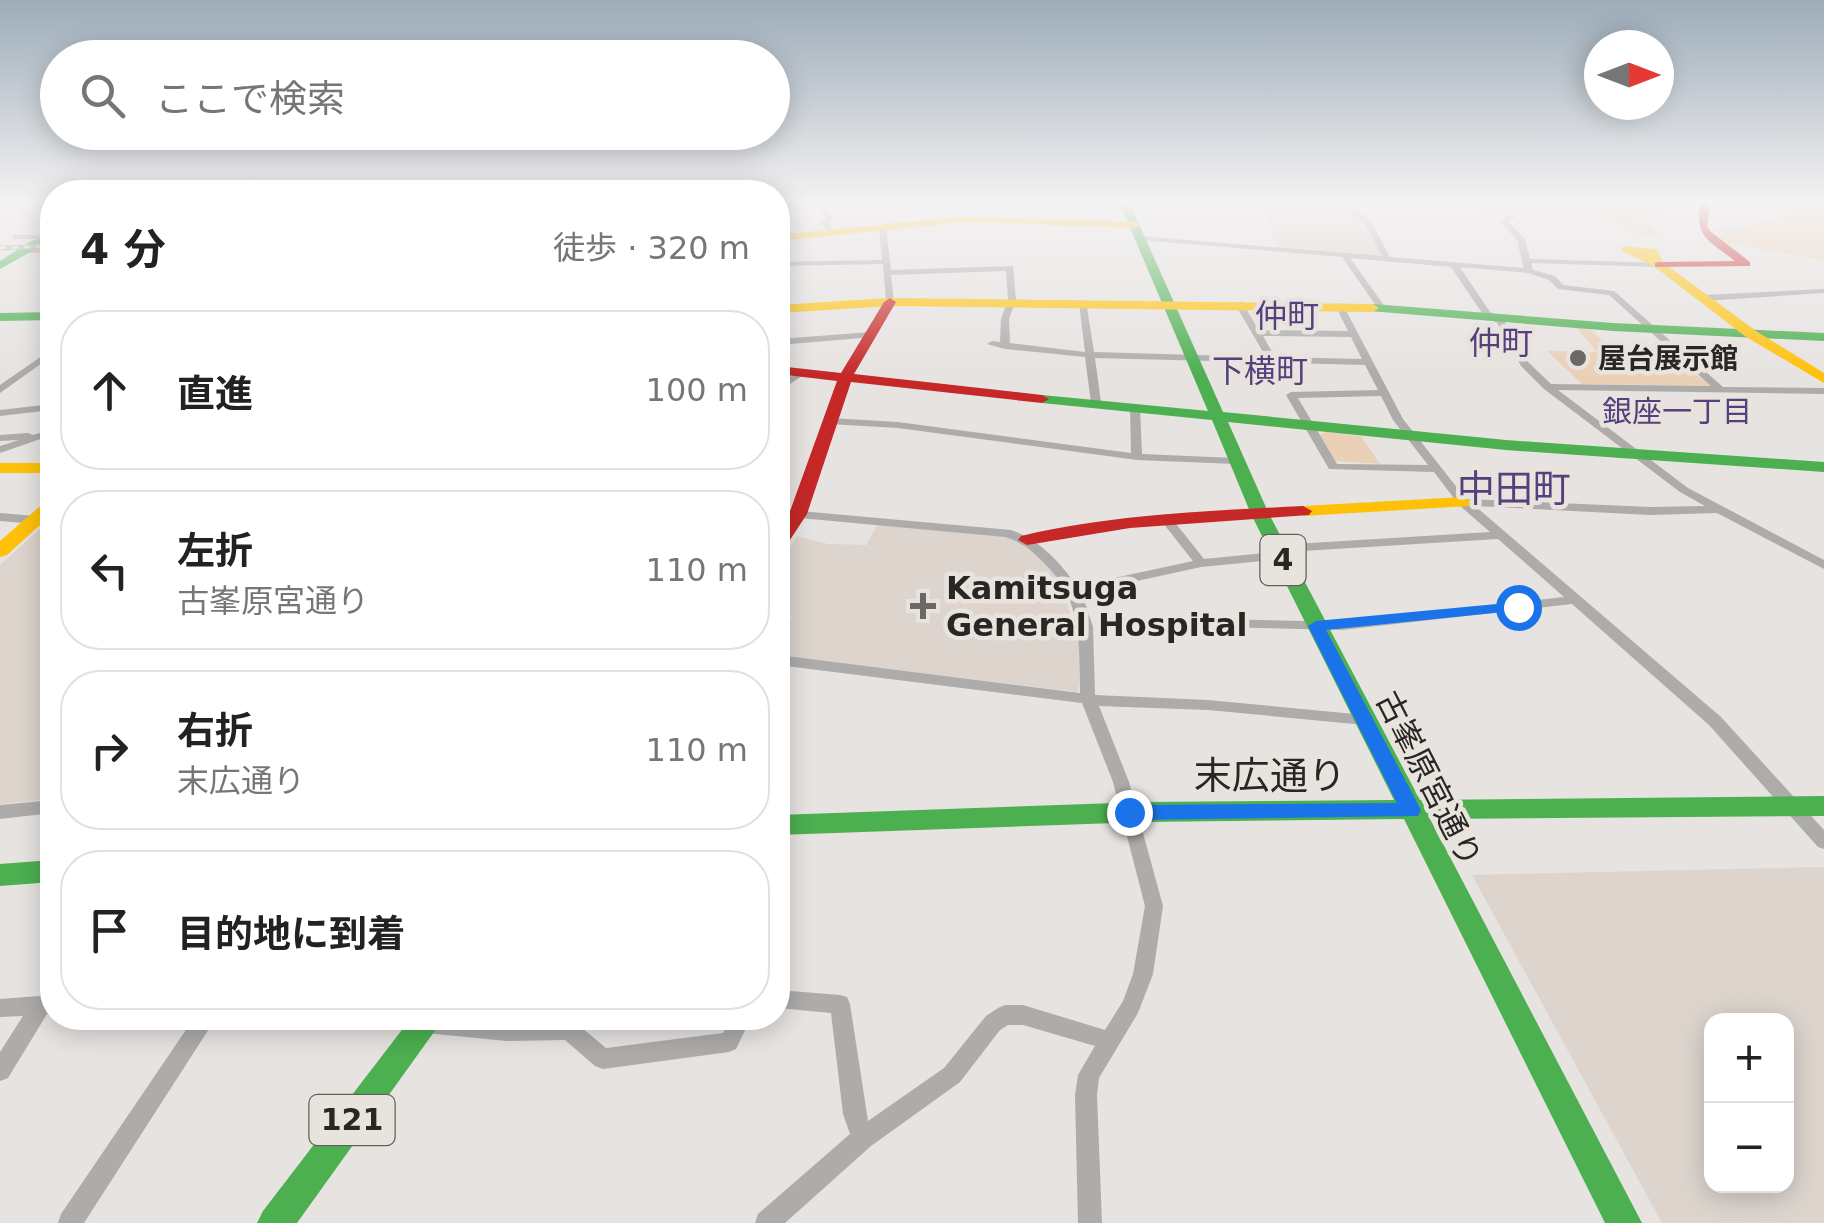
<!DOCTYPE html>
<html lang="ja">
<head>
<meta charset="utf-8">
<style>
  body { margin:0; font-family:"DejaVu Sans","Noto Sans JP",sans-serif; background:#f6f6f6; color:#222 }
  .controls { position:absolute; right:30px; bottom:30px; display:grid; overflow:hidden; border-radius:20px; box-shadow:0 5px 25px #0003 }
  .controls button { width:90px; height:90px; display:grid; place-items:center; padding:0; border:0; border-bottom:2px solid #e0e0e0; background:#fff; color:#222; font:50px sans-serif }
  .compass { position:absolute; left:1584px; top:30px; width:90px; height:90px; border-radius:50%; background:#fff; box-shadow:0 5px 25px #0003; rotate:90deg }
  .stop { position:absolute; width:30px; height:30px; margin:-22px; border:8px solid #1a73e8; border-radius:50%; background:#fff }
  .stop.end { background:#1a73e8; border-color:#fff; box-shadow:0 2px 10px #0008 }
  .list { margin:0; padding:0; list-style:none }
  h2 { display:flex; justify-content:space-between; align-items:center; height:130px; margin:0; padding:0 40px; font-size:42px }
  h2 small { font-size:32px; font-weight:400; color:#767676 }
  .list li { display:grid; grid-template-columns:65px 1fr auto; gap:30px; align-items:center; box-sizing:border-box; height:160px; margin:0 20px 20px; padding:0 20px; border:2px solid #e0e0e0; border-radius:40px }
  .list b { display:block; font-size:38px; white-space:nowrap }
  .list p { margin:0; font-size:32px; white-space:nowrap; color:#767676 }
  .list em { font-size:32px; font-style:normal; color:#767676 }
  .icon { flex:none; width:55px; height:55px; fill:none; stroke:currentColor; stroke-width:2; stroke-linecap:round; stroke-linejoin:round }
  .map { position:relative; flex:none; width:1824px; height:1223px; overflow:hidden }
  .search { position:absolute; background:#fff; box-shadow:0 5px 25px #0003; left:40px; top:40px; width:750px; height:110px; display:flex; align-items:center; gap:25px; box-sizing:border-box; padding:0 35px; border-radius:55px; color:#767676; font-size:38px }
  .panel { position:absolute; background:#fff; box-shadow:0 5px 25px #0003; left:40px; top:180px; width:750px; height:850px; border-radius:40px }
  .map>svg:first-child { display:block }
  .built { fill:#dcd4cd; fill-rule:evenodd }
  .green { fill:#ead0b6 }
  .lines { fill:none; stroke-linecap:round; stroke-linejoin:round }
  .stream { stroke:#caa072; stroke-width:2.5 }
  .street { fill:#adacab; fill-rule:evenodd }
  .fast { fill:#4caf50; fill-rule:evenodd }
  .slow { fill:#ffc107; fill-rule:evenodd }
  .jam { fill:#c62828; fill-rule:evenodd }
  .rail-casing { stroke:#a9a7a6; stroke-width:5 }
  .rail { stroke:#e9e3de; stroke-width:2.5; stroke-dasharray:6; stroke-linecap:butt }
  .route { fill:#1a73e8 }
  .poi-dot { fill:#6b6967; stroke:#e9e3de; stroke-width:4 }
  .labels { text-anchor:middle; stroke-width:9; stroke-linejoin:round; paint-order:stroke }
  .far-poi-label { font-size:28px; font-weight:bold; fill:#292725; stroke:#e9e3de; text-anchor:start }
  .far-neighbourhood-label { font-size:30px; fill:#54407d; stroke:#e9e3de }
  .shield { fill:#e9e3de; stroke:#635f5c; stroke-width:2.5 }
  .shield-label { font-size:30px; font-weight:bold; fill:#292725 }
  .far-quarter-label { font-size:32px; fill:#54407d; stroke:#e9e3de }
  .poi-label { font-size:32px; font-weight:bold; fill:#292725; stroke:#e9e3de; text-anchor:start }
  .street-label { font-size:32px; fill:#292725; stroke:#e9e3de }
  .quarter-label { font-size:38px; fill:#54407d; stroke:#e9e3de }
  .near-street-label { font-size:38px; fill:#292725; stroke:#e9e3de }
</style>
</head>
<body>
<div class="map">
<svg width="1824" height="1223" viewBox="0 0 1824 1223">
  <rect width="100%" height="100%" fill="#e6e3e1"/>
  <path class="built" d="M1221,204H1337L1365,221L1382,257L1277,247L1265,210Z
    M52,518V799L0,804V565Z
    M878,524L1005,536L1024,545L1052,570L1066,600L1081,646L1078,692L778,656V643L792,616L778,613V566L797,536L828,544L866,545Z
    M1824,867V1223H1662L1472,875ZM1786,1020V1186H1712V1020Z"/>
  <path class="green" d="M1436,204H1663L1660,217L1636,218L1634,221H1642L1664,238C1633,238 1614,219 1583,216C1533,211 1485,221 1436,204Z
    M1782,204H1824V260L1723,243L1716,229H1747L1763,219L1796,214Z
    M1577,328L1590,329L1616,354L1666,355L1713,386L1582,384L1547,351L1597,352Z
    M1326,432L1361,436L1380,464L1334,461L1318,436Z"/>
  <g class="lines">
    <path class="stream" d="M0,205L16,204
      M778,206L793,204"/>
    <path class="street" d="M1338,204C1367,205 1378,235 1390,257L1524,268L1517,240L1499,220L1514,214L1516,217L1508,221L1525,239L1530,259L1662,263L1663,265L1659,267L1531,263L1533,270L1555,276L1563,285L1614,291L1723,387L1824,388V394L1558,390L1688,488L1824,560V569L1717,513L1650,515L1475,506L1721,717L1824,830V849L1818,847L1709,725L1572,604L1342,630L1215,627L1208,623L1215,619L1342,622L1564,597L1498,539L1286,552L1287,555L1286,558L1281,559L1201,567L1082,593L1093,627L1095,695L1208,700L1365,715L1371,716L1373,720L1371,724L1365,725L1208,710L1099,706L1129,782L1163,906L1153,974L1138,1013L1099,1078L1097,1095L1102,1223H1078L1075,1095L1078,1075L1095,1046L1023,1025H1008L1000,1030L960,1082L871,1146L785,1223H755L758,1214L850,1134L843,1114L831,1013L778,1008V990L840,995L847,997L850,1004L868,1121L944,1068L986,1016L998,1008L1005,1005H1023L1105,1030L1123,1001L1133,974L1145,906L1113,782L1082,703L778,665V655L1080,693C1079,642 1083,600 1043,562C1031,550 1022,542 1005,537L778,516V509L1011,530C1040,540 1060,562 1077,586L1193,561L1159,518L1165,514L1169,515L1204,559L1274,552L1272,549L1278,545L1490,532L1459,505L1434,472L1329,469L1286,395L1291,392L1378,390L1365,365L1095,358L1101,403L1096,406L1091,403L1085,357L1005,349L987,344L992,341L1000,342L1001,319L1008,300L1006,271L891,275L894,302L890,305L886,302L883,264L778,266V262L882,260L879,227L886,225L891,270L1013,266L1016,300L1009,319L1010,343L1085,352L1079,303L1086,301L1094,352L1266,357L1235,304L1236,302H1242L1259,330L1348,331L1335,305L1342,303L1403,419L1466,499L1650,507L1705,506L1680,492L1544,389L1521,366L1497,323L1484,316L1451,267L1350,258L1386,308L1382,311L1379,310L1342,257L1140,240L1136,238L1140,236L1382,256L1364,222ZM1460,267L1528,273L1549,280L1558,289L1609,295L1711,386L1551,384L1528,362L1503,319L1490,312ZM1263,336L1351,337L1362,359L1275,357ZM1381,396L1393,420L1428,465L1337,464L1298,398Z
      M820,209H824L834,219L829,223L834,234H828L821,222L826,219Z
      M16,235H52V239H13V235Z
      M24,248L52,250V254L21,252L20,250Z
      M1824,289V293L1704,301L1700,298L1704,295Z
      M871,332L874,333V337L778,345V339Z
      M52,349V356L0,393V385Z
      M800,370L808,372L778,392V385Z
      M52,404V410L0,416V410Z
      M1135,405L1140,408L1142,454L1235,458L1241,461L1235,464L1137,460L898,428L830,424L825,421L830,418L898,422L1131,453L1130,408Z
      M52,429V435L0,453V446L19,440L0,441V435L28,433L33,435Z
      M0,513L36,516L42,520L36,524L0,521Z
      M52,800V813L0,819V805Z
      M52,995V1013L47,1014L8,1078L0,1081V1052L23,1016L0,1017V999Z
      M194,1018H216L84,1223H58L61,1214Z
      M417,1018C468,1018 518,1021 569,1020L576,1023L606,1048L723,1033L730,1018H751L736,1049L729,1052L603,1069L595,1066L565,1040L507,1041L425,1033L418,1030L415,1023Z"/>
    <path class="fast" d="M1120,204H1130L1223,412L1506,440L1824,462V472L1506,450L1228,422L1269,514L1420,800L1824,796V816L1430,819L1642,1223H1605L1404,819L1144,822L778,835V815L1144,802L1394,800L1251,514L1212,420L1042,403L1035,399L1042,395L1208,411Z
      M52,234V240L0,269V261L29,242Z
      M1373,304L1613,323L1824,333V341L1613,331L1369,311V305Z
      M52,312V320L0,321V313Z
      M52,860V882L0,886V864Z
      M411,1018H444L297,1223H257L263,1211Z"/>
    <path class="slow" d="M966,216L1135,222L1140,225L1135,228L966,222L778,241V235Z
      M1626,246L1656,249L1664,263L1756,331L1824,373V383L1746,337L1655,267L1622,251V247Z
      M890,298L1373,304L1379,308L1373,312L890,306L778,313V305Z
      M0,463H52V473H0Z
      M1463,497L1472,502L1469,506L1303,516L1294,511L1303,506Z
      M52,500V514L7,555L0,557V541L46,501Z"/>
    <path class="jam" d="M1700,204H1710L1707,226L1710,231L1750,262V266L1655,267V263L1659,262L1735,261C1710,241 1695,239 1700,204Z
      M890,298L896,302L854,374L1042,395L1049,399L1042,403L851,382L807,514L784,549L778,550V532L789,514L837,381L778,374V366L841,373L884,302Z
      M1303,506L1312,511L1309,515L1130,528L1027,545L1018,540L1021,536C1113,514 1209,511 1303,506Z"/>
    <g class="rail-casing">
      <path id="rail" d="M778,210L824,204
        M0,248L52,246"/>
    </g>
    <use href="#rail" class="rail"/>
  </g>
  <linearGradient id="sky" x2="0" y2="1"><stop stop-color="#9cacb9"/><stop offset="0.54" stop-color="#f4f2f2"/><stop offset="1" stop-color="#f4f2f2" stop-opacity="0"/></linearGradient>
  <rect width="1824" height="375" fill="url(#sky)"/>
  <path class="route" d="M1518,602L1524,603V610L1326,630L1421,810L1418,816L1129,820L1119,812L1129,805L1397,803L1308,626L1316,621Z"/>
  <g class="poi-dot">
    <circle cx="1578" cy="358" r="10"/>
    <path d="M918 591h10v10h10v10h-10v10h-10v-10h-10v-10h10z"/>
  </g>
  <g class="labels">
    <g class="far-poi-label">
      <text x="1598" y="368">屋台展示館</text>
    </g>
    <g class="far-neighbourhood-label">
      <text x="1677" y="422">銀座一丁目</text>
    </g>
    <g class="shield">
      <rect x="1260.5" y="535" width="45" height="50" rx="8"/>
      <rect x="309.5" y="1095" width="85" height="50" rx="8"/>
    </g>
    <g class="shield-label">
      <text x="1283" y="570">4</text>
      <text x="352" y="1130">121</text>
    </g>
    <g class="far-quarter-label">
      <text x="1287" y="327">仲町</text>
      <text x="1501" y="354">仲町</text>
      <text x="1260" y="382">下横町</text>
    </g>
    <g class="poi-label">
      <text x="946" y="599">Kamitsuga<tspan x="946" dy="37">General Hospital</tspan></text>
    </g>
    <g class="street-label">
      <text transform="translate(1429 779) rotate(63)" y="11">古峯原宮通り</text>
    </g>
    <g class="quarter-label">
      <text x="1514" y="502">中田町</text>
    </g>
    <g class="near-street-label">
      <text x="1270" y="789">末広通り</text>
    </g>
  </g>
</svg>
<div class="controls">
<button>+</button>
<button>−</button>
</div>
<svg class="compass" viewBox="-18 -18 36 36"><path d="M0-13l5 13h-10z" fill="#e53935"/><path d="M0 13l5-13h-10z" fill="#767676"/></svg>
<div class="stop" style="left:1518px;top:607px"></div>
<div class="stop end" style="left:1129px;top:812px"></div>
<div class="search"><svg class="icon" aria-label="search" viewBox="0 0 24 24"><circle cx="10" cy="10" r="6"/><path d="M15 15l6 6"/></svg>ここで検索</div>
<section class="panel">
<h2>4 分<small>徒歩 · 320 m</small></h2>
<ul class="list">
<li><svg class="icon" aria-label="ahead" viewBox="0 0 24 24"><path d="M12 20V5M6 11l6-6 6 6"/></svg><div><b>直進</b></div><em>100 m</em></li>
<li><svg class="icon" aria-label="left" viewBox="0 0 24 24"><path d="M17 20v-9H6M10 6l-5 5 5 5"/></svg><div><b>左折</b><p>古峯原宮通り</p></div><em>110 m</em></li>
<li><svg class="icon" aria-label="right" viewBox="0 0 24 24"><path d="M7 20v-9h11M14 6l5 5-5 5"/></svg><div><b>右折</b><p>末広通り</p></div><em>110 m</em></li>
<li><svg class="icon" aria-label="arrive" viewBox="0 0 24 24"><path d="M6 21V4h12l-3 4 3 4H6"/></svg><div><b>目的地に到着</b></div></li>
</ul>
</section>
</div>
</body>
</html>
